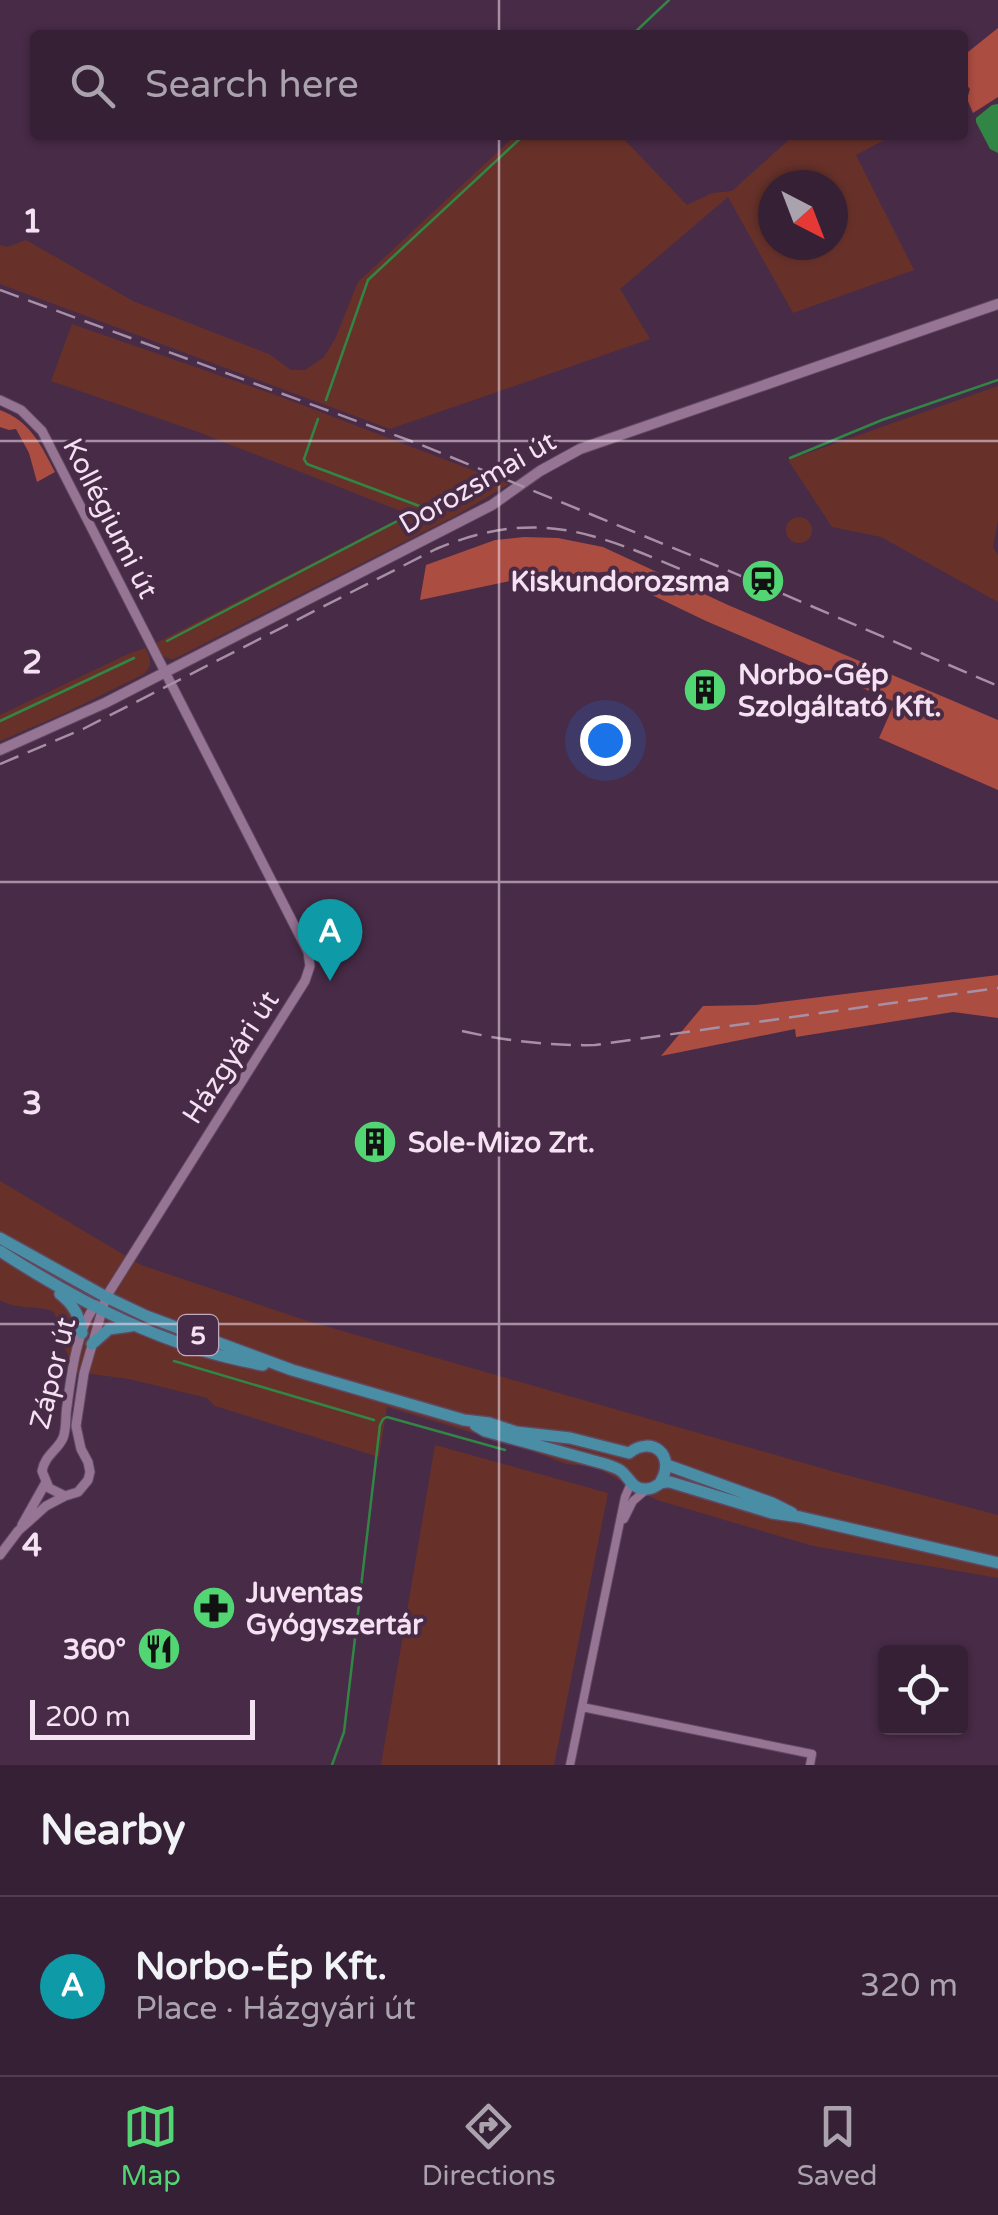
<!DOCTYPE html>
<html lang="en">
<head>
<meta charset="utf-8">
<style>
  body { margin:0; font-family:"Varela Round",sans-serif; background:#412d41; color:#f1f3f6 }
  .controls { position:absolute; right:30px; bottom:30px; display:grid; overflow:hidden; border-radius:10px; box-shadow:0 2px 8px #0004 }
  .controls button { width:90px; height:90px; display:grid; place-items:center; padding:0; border:0; border-bottom:2px solid #503e50; background:#362035; color:#f1f3f6; font:50px sans-serif }
  .compass { position:absolute; left:758px; top:170px; width:90px; height:90px; border-radius:50%; background:#362035; box-shadow:0 2px 8px #0004; rotate:138deg }
  .scale { position:absolute; left:30px; bottom:25px; width:225px; box-sizing:border-box; padding-left:10px; border:5px solid #f4e1f2; border-top:0; font-size:28px; line-height:35px; white-space:nowrap; color:#f4e1f2; -webkit-text-stroke:8px #482b47; paint-order:stroke }
  .you { position:absolute; left:605px; top:740px; width:35px; height:35px; margin:-25px; border:8px solid #fff; border-radius:50%; background:#1a73e8; box-shadow:0 0 0 15px #1a73e833 }
  .badge { display:grid; place-items:center; width:65px; height:65px; border-radius:50%; background:#52d673; color:#fff; font-size:32px; font-weight:700 }
  .pin { position:absolute; translate:-50% -82px; filter:drop-shadow(0 2px 5px #0008) }
  .pin::after { content:''; position:absolute; top:52px; width:35px; height:30px; background:inherit; clip-path:polygon(0 0,100% 0,50% 100%) }
  .list { margin:0; padding:0; list-style:none }
  h2 { display:flex; justify-content:space-between; align-items:center; height:130px; margin:0; padding:0 40px; font-size:42px }
  h2 small { font-size:32px; font-weight:400; color:#aaa3ad }
  .list li { display:grid; grid-template-columns:65px 1fr auto; gap:30px; align-items:center; box-sizing:border-box; height:180px; padding:0 40px; border-top:2px solid #503e50 }
  .list b { display:block; font-size:38px; white-space:nowrap }
  .list p { margin:0; font-size:32px; white-space:nowrap; color:#aaa3ad }
  .list em { font-size:32px; font-style:normal; color:#aaa3ad }
  .icon { flex:none; width:55px; height:55px; fill:none; stroke:currentColor; stroke-width:2; stroke-linecap:round; stroke-linejoin:round }
  .map { position:relative; flex:none; width:998px; height:1765px; overflow:hidden }
  .search { position:absolute; background:#362035; box-shadow:0 2px 8px #0004; left:30px; right:30px; top:30px; height:110px; display:flex; align-items:center; gap:25px; box-sizing:border-box; padding:0 35px; border-radius:10px; color:#aaa3ad; font-size:38px }
  .sheet { height:310px; background:#362035 }
  nav { display:flex; justify-content:space-around; align-items:center; box-sizing:border-box; height:140px; border-top:2px solid #503e50; background:#362035; font-size:28px; color:#aaa3ad }
  nav a { display:grid; justify-items:center; gap:5px }
  nav .on { color:#52d673 }
  .map>svg:first-child { display:block }
  .green { fill:#67312a; fill-rule:evenodd }
  .forest { fill:#ac4d42 }
  .water { fill:#318646 }
  .lines { fill:none; stroke-linecap:round; stroke-linejoin:round }
  .stream { stroke:#318646; stroke-width:2.5 }
  .minor-casing { stroke:#614860; stroke-width:10 }
  .tertiary-casing { stroke:#614860; stroke-width:11 }
  .secondary-casing { stroke:#614860; stroke-width:12 }
  .primary-casing { stroke:#614860; stroke-width:14 }
  .minor { stroke:#967494; stroke-width:8 }
  .tertiary { stroke:#967494; stroke-width:9 }
  .secondary { stroke:#967494; stroke-width:10 }
  .primary { stroke:#4a8ea5; stroke-width:11 }
  .rail { stroke:#a790a6; stroke-width:2.5; stroke-dasharray:20 10; stroke-linecap:butt }
  .grid { fill:none; stroke:#f4e1f2; stroke-width:2.5; stroke-opacity:0.55 }
  .labels { text-anchor:middle; stroke-width:8; stroke-linejoin:round; paint-order:stroke }
  .shield { fill:#482b47; stroke:#c0aabf; stroke-width:2.5 }
  .shield-label { font-size:25px; font-weight:bold; fill:#f4e1f2 }
  .street-label { font-size:28px; fill:#f4e1f2; stroke:#482b47 }
  .poi-label { font-size:28px; font-weight:bold; fill:#f4e1f2; stroke:#482b47; text-anchor:start }
  .grid-label { font-size:32px; text-anchor:middle; font-weight:bold; fill:#f4e1f2; stroke:#482b47; stroke-width:8; stroke-linejoin:round; paint-order:stroke }
</style>
</head>
<body>
<div class="map">
<svg width="998" height="1765" viewBox="0 0 998 1765">
  <rect width="100%" height="100%" fill="#482b47"/>
  <path class="green" d="M516,135H620L687,205L712,193L732,191L794,135H894L856,155L914,270L793,313L728,197L620,289L650,339L390,429L0,284V245L7,247L26,240L133,301L269,354L291,370H305L324,357L335,339L358,282ZM773,185H833V245H773Z
    M72,324L281,397L509,484L457,515L174,659C163,659 159,653 154,644L408,514L198,432L51,381Z
    M998,386V521L993,547L998,555V602L881,537L832,527L788,460Z
    M786 530a13 13 0 1 1 26 0a13 13 0 1 1-26 0Z
    M145,648C151,659 153,665 144,674L65,713L0,741V715L128,654Z
    M0,1181L141,1265L311,1322L835,1472L998,1515V1578L813,1546L657,1500L595,1467L566,1464L527,1449L387,1407L379,1457L215,1406L207,1398L129,1379L69,1371C72,1355 64,1351 60,1337C56,1327 59,1320 53,1311C35,1305 16,1310 0,1300Z
    M435,1445L608,1493L554,1765H381Z"/>
  <path class="forest" d="M998,28V97L973,113L967,99L970,89L963,81V56Z
    M0,410C30,421 41,445 55,472L37,482L29,453L16,429L9,430L0,427Z
    M524,537L558,538L603,547L728,605L998,720V790L879,738L895,702L706,621L604,572L529,577L420,600L426,565L495,540Z
    M998,975V1018L953,1012L796,1037L795,1029L661,1056L703,1006L756,1005Z"/>
  <path class="water" d="M998,104V153L990,149L976,122V118L992,105Z"/>
  <g class="lines">
    <path class="stream" d="M632,35L669,0
      M326,400L368,280L524,135
      M318,419L304,459L307,464L422,507
      M790,458L882,420L998,380
      M167,641L478,479
      M0,721L134,658
      M174,1361L374,1420
      M332,1765L344,1732L380,1425L383,1419L387,1417L505,1450"/>
    <g class="minor-casing">
      <path id="minor" d="M624,1519L633,1501L647,1489
        M582,1707L812,1754L810,1765
        M570,1765L625,1497L631,1483"/>
    </g>
    <g class="tertiary-casing">
      <path id="tertiary" d="M0,400L21,410L42,431L308,952L310,966L305,981L106,1297L84,1373L76,1426L81,1449L88,1462L90,1472L88,1480L78,1492L65,1496L46,1506L18,1531L0,1555
        M63,1495L49,1488L42,1471C45,1455 57,1451 63,1438C67,1428 65,1416 67,1406C71,1376 77,1327 96,1305
        M22,1525L45,1484"/>
    </g>
    <g class="secondary-casing">
      <path id="secondary" d="M0,750L105,703L492,505L540,471L580,449L998,304"/>
    </g>
    <g class="primary-casing">
      <path id="primary" d="M0,1238L106,1297L146,1316L292,1370L464,1420L489,1423L516,1432L570,1438L629,1453C652,1435 676,1455 661,1481
        M0,1251C82,1304 167,1348 263,1365
        M60,1294C74,1305 79,1315 82,1333
        M92,1344L109,1329L131,1326
        M475,1425L485,1431L605,1464C608,1465 619,1469 621,1471C630,1478 632,1490 647,1489C659,1488 656,1481 670,1482L772,1513L800,1517L998,1563
        M667,1465L772,1503L792,1513"/>
    </g>
    <use href="#minor" class="minor"/>
    <use href="#tertiary" class="tertiary"/>
    <use href="#secondary" class="secondary"/>
    <use href="#primary" class="primary"/>
    <path class="rail" d="M0,290L419,444L727,570L998,686
      M0,764L83,729L436,549C539,506 598,534 694,575
      M462,1031C506,1041 550,1046 595,1045L998,988"/>
  </g>
  <path class="grid" d="M499,0V35M499,135V1765M0,441H998M0,882H998M0,1324H998"/>
  <defs>
    <g id="station-disc" transform="scale(2.25)"><circle r="9.5" fill="#52d673" stroke="#482b47"/><path d="M-3-6H3Q5-6 5-4V2Q5 4 3 4L4.5 6H3L1.5 4h-3L-3 6H-4.5L-3 4Q-5 4-5 2V-4Q-5-6-3-6ZM-3.5-4v3h7v-3ZM-3.5 1v1.5H-2V1ZM2 1v1.5H3.5V1Z" fill="#111"/></g>
    <g id="building-disc" transform="scale(2.25)"><circle r="9.5" fill="#52d673" stroke="#482b47"/><path d="M-4-6H4V6H1V3H-1V6H-4ZM-2.5-4.3h1.7v1.8h-1.7ZM.8-4.3h1.7v1.8H.8ZM-2.5-1h1.7V.8h-1.7ZM.8-1h1.7V.8H.8Z" fill="#111"/></g>
    <g id="pharmacy-disc" transform="scale(2.25)"><circle r="9.5" fill="#52d673" stroke="#482b47"/><path d="M-2-6h4v4h4v4h-4v4h-4v-4h-4v-4h4Z" fill="#111"/></g>
    <g id="restaurant-disc" transform="scale(2.25)"><circle r="9.5" fill="#52d673" stroke="#482b47"/><path d="M-5-6h1v4h1v-4h1v4h1v-4h1v5L-1.5 .5V6h-2V.5L-5-1ZM5-6V6H3V1.5H1.5Q1.5-4 5-6Z" fill="#111"/></g>
  </defs>
  <g fill-rule="evenodd">
    <use href="#station-disc" x="763" y="581"/>
    <use href="#building-disc" x="705" y="690"/>
    <use href="#building-disc" x="375" y="1142"/>
    <use href="#pharmacy-disc" x="214" y="1608"/>
    <use href="#restaurant-disc" x="159" y="1649"/>
  </g>
  <g class="labels">
    <rect class="shield" x="178" y="1315" width="40" height="40" rx="8"/>
    <g class="shield-label">
      <text x="198" y="1344">5</text>
    </g>
    <g class="street-label">
      <text transform="translate(477 482) rotate(-30)" y="10">Dorozsmai út</text>
      <text transform="translate(111 518) rotate(63)" y="10">Kollégiumi út</text>
      <text transform="translate(230 1057) rotate(-57)" y="10">Házgyári út</text>
      <text transform="translate(52 1373) rotate(-76)" y="10">Zápor út</text>
    </g>
    <g class="poi-label">
      <text x="730" y="591" text-anchor="end">Kiskundorozsma</text>
      <text x="738" y="684">Norbo-Gép<tspan x="738" dy="32">Szolgáltató Kft.</tspan></text>
      <text x="408" y="1152">Sole-Mizo Zrt.</text>
      <text x="246" y="1602">Juventas<tspan x="246" dy="32">Gyógyszertár</tspan></text>
      <text x="126" y="1659" text-anchor="end">360°</text>
    </g>
  </g>
  <g class="grid-label">
    <text x="32" y="232">1</text>
    <text x="32" y="673">2</text>
    <text x="32" y="1114">3</text>
    <text x="32" y="1556">4</text>
  </g>
</svg>
<div class="controls">
<button><svg class="icon" aria-label="locate" viewBox="0 0 24 24"><circle cx="12" cy="12" r="6"/><path d="M12 2v4M12 18v4M2 12h4M18 12h4"/></svg></button>
</div>
<svg class="compass" viewBox="-18 -18 36 36"><path d="M0-13l5 13h-10z" fill="#e53935"/><path d="M0 13l5-13h-10z" fill="#aaa3ad"/></svg>
<div class="scale">200 m</div>
<div class="you"></div>
<div class="pin badge" style="left:330px;top:981px;background:#0f9aa8">A</div>
<div class="search"><svg class="icon" aria-label="search" viewBox="0 0 24 24"><circle cx="10" cy="10" r="6"/><path d="M15 15l6 6"/></svg>Search here</div>
</div>
<section class="sheet">
<h2>Nearby<small></small></h2>
<ul class="list">
<li><span class="badge" style="background:#0f9aa8">A</span><div><b>Norbo-Ép Kft.</b><p>Place · Házgyári út</p></div><em>320 m</em></li>
</ul>
</section>
<nav>
<a class="on"><svg class="icon" aria-label="map" viewBox="0 0 24 24"><path d="M3 6l6-2 6 2 6-2v14l-6 2-6-2-6 2zM9 4v14M15 6v14"/></svg>Map</a>
<a><svg class="icon" aria-label="directions" viewBox="0 0 24 24"><path d="M12 3l9 9-9 9-9-9zM9 14v-3h6M13 9l2 2-2 2"/></svg>Directions</a>
<a><svg class="icon" aria-label="saved" viewBox="0 0 24 24"><path d="M7 4h10v16l-5-4-5 4z"/></svg>Saved</a>
</nav>
</body>
</html>
